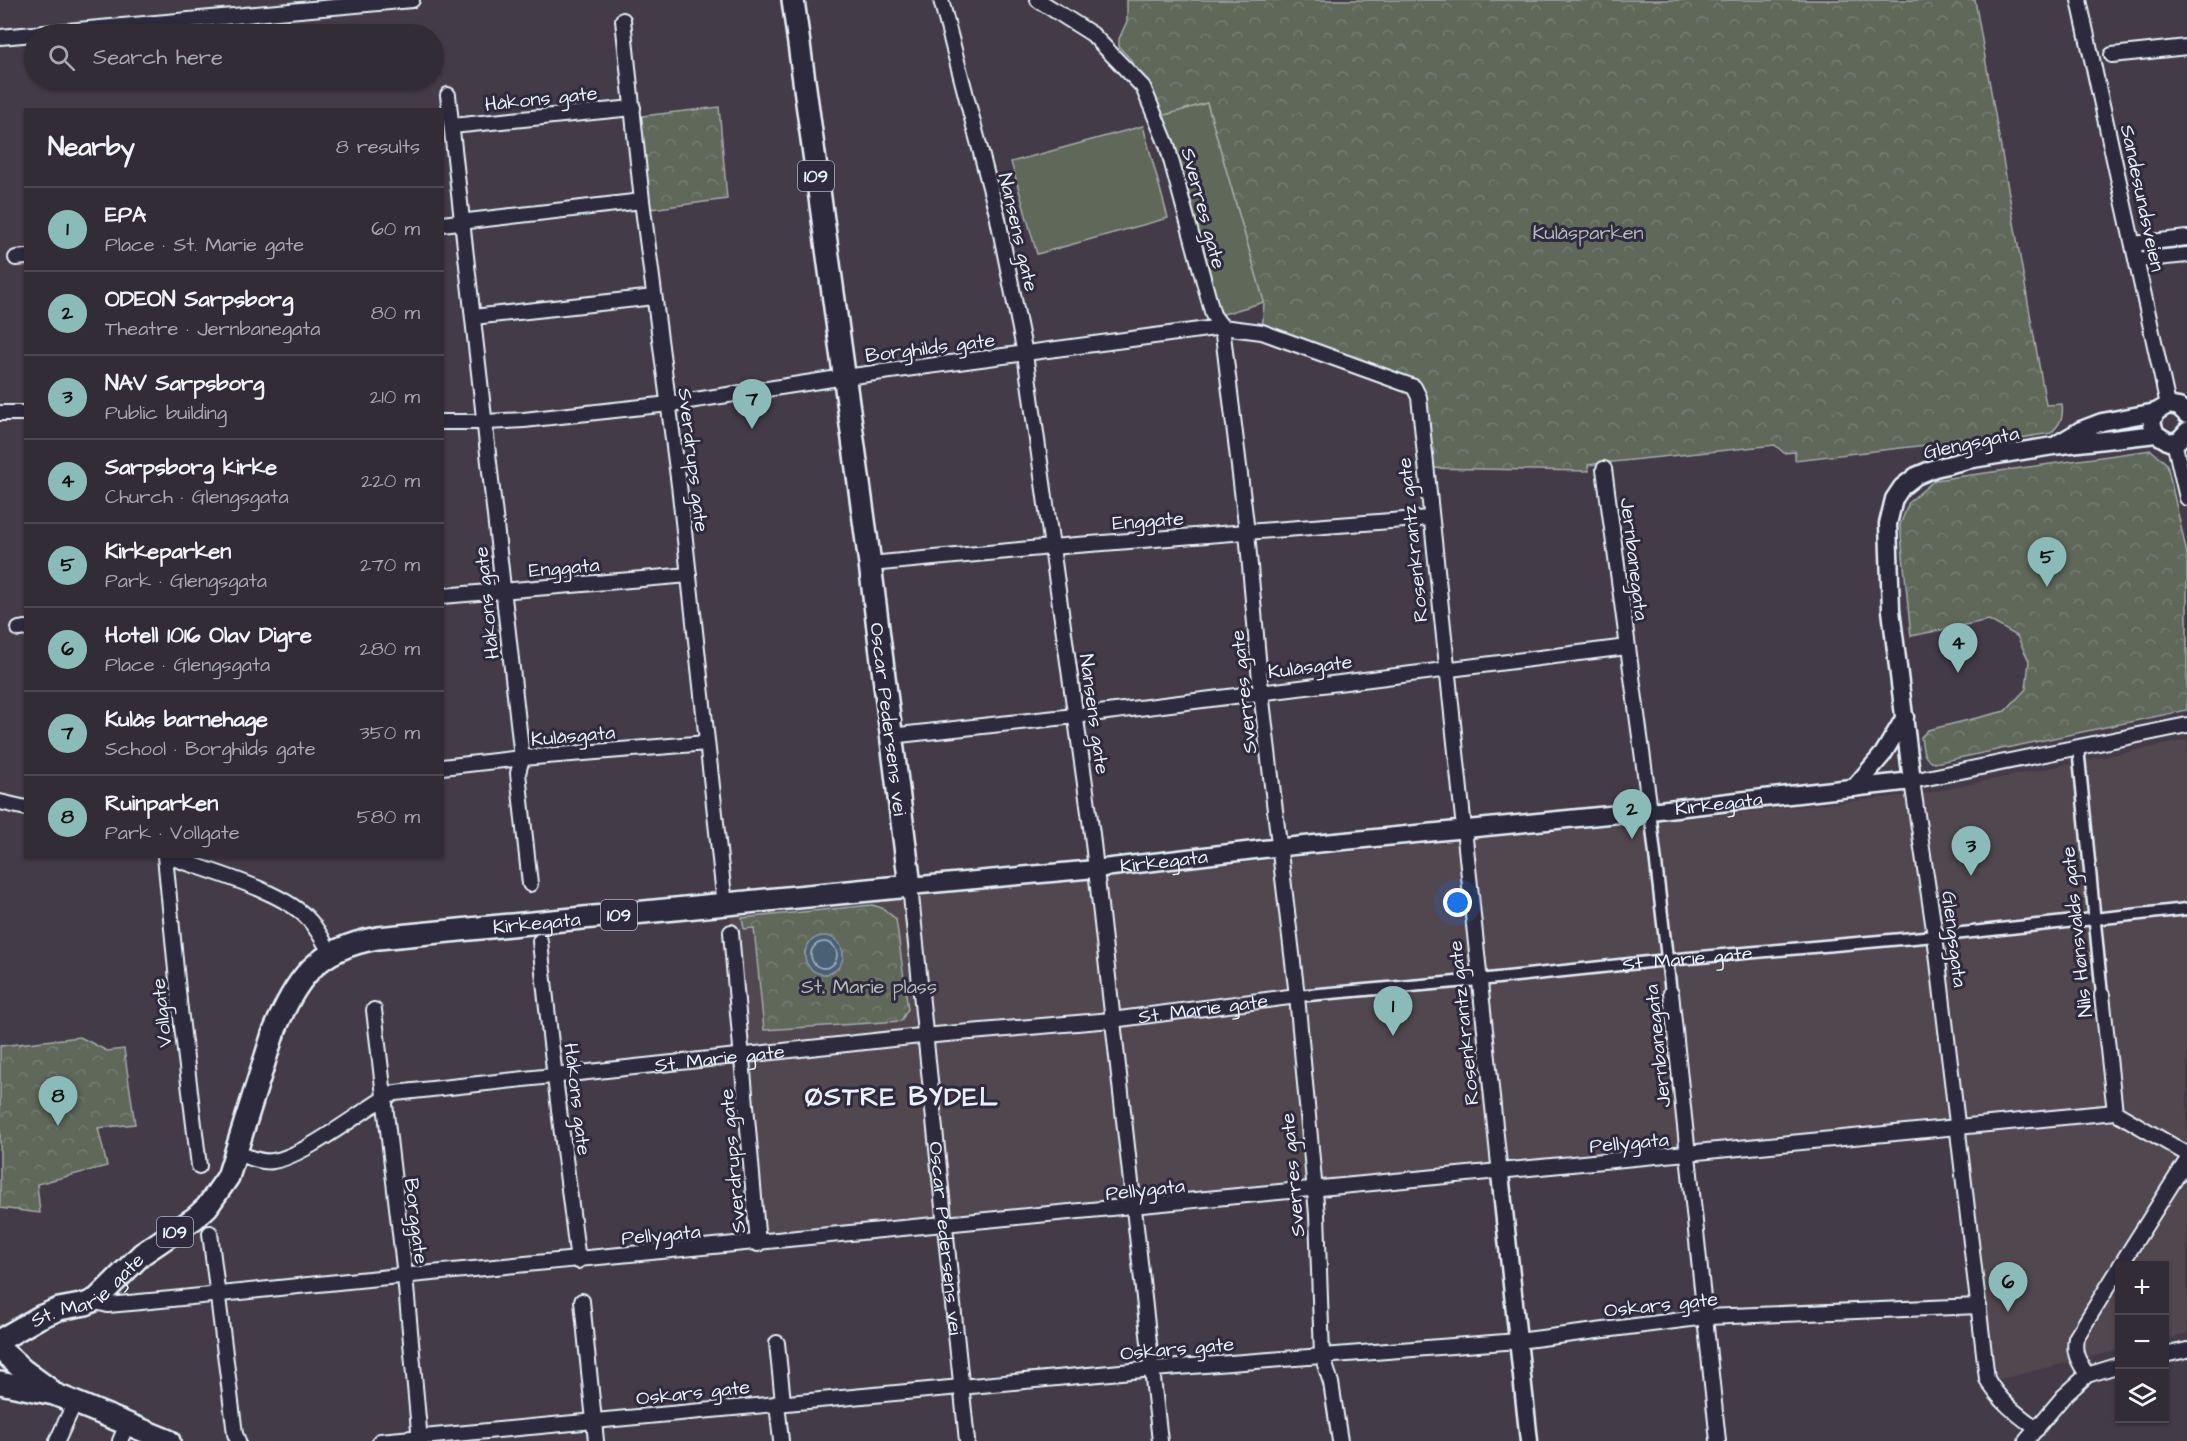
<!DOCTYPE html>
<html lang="en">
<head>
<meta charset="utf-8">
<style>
  body { margin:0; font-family:"Architects Daughter",sans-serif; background:#3d3842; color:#f1f3f6 }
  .controls { position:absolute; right:18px; bottom:18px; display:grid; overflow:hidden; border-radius:0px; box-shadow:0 2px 4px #0004 }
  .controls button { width:54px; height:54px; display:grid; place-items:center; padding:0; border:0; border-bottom:2px solid #4d4851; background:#322c36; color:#f1f3f6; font:30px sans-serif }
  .you { position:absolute; left:1458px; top:903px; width:21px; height:21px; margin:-15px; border:4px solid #fff; border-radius:50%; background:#1a73e8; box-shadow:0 0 0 9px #1a73e833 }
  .badge { display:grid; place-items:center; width:39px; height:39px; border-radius:50%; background:#8bbbb9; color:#111; font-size:20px; font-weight:700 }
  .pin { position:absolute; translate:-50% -50px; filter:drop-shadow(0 2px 3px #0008) }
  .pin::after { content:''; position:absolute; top:32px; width:21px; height:18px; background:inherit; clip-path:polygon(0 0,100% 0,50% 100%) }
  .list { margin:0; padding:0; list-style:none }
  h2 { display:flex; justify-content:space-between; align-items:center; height:78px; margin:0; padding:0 24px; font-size:26px }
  h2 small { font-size:20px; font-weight:400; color:#a8a7ad }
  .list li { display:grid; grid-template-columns:39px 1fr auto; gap:18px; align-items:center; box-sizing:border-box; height:84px; padding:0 24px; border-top:2px solid #4d4851 }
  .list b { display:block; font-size:22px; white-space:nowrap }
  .list p { margin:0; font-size:20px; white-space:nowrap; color:#a8a7ad }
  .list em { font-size:20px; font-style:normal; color:#a8a7ad }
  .icon { flex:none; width:33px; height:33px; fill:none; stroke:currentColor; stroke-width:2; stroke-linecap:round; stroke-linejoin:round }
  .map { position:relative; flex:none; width:2187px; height:1441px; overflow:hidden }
  .search { position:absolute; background:#322c36; box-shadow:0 2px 4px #0004; left:24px; top:24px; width:420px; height:66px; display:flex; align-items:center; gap:15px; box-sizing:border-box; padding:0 21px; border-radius:33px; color:#a8a7ad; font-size:22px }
  .panel { position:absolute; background:#322c36; box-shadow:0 2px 4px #0004; left:24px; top:108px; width:420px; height:750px; border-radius:0px }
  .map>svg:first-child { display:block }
  .built { fill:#51474f }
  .park { fill:url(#park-crowns); stroke:#a4aca9; stroke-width:1.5; fill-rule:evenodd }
  .garden { fill:#61675a; stroke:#a4aca9; stroke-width:1.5 }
  .water { fill:#4a6075; stroke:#899aa9; stroke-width:1.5 }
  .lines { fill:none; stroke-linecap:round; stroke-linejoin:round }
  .shore { stroke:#a9b7c4; stroke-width:1.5 }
  .pedestrian-casing { stroke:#e8f1f8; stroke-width:15 }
  .minor-casing { stroke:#e8f1f8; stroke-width:18 }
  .tertiary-casing { stroke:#e8f1f8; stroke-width:21 }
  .primary-casing { stroke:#e8f1f8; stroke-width:26 }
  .pedestrian { stroke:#2f2a3d; stroke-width:10 }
  .minor { stroke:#2f2a3d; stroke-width:14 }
  .tertiary { stroke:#2f2a3d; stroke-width:16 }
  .primary { stroke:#2f2a3d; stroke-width:21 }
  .labels { text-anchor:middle; stroke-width:6; stroke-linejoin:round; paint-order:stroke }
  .shield { fill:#2f2a3d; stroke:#b0b5c0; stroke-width:1.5 }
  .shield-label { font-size:18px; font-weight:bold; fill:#e8f1f8 }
  .street-label { font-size:20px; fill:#e8f1f8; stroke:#2f2a3d }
  .park-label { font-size:20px; fill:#b2bab9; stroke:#2f2a3d }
  .district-label { font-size:26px; font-weight:bold; letter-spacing:1.5px; fill:#e8f1f8; stroke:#2f2a3d }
</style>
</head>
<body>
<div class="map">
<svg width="2187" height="1441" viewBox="0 0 2187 1441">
  <defs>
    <pattern id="park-crowns" width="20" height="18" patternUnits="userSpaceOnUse" patternTransform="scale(1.5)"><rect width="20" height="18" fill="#61675a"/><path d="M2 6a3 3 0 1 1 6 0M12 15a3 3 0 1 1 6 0" fill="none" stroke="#787d72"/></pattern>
  </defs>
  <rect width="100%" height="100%" fill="#433b48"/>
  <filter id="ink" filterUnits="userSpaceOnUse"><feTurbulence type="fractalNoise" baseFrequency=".0167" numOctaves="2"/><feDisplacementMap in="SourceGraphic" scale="12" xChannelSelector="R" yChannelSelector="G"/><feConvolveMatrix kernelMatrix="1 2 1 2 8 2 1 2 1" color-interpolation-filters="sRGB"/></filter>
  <g filter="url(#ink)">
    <path class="built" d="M2187,740V1334L2165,1340L2164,1266H2120L2119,1350L1997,1380L1957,1129L758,1244L730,915L1922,794Z"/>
    <path class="park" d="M1127,0H1975L2046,405L2062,404C2064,418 2060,424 2051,433L1971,446L1945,443L1795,460V452L1784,453L1775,445L1603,463L1588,465L1589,471L1425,468L1414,387L1262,332L1264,302L1207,103L1162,116L1153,110L1133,62L1119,47V39L1127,21Z
      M719,107L727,199L651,209L642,201L634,117Z
      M2151,450L2167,464L2187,554V710L1935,763C1922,759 1923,749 1921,737L1928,730L2005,711L2026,689L2029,661L2017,636L1989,620L1911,636L1900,525L1909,502L1935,480Z
      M872,905L882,908L896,919L908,1009L901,1021L764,1030L754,928L744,929L742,918ZM841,949C844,962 838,972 825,974L806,962L805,951Z
      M80,1037L107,1051L124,1049L135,1124L98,1128L107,1166L37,1184L40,1213L0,1208V1046Z"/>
    <path class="garden" d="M1207,103L1264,302L1220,315L1162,116Z
      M1143,126L1168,218L1037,254L1011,162Z"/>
    <path class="water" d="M805 955a19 19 0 1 1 38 0a19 19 0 1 1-38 0Z"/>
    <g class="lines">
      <path class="shore" d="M811 955a13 13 0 1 1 26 0a13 13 0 1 1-26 0Z"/>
      <g class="pedestrian-casing">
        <g id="pedestrian">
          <path d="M2078,747L2102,995"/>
          <path d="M1650,811L1671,993"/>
          <path id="s1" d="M1297,996L1479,980L1667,960L1935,936L2187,909"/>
        </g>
      </g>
      <g class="minor-casing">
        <g id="minor">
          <path d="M941,0L997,214L1025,354L1092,834L1160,1441"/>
          <path d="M1038,0L1092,34L1143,87L1167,145L1213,315L1222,327L1247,532L1261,692L1297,996L1317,1214L1322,1355L1331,1383L1340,1441"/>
          <path d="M2079,0L2168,405"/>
          <path d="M623,20L642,201L679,485L725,905"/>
          <path d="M0,37L412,0"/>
          <path d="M2112,55L2187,47"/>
          <path d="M448,95L522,758L518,773L530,884"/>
          <path d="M452,126L633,108"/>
          <path d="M442,224L642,201"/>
          <path d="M2133,244L2187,238"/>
          <path d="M16,258L26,257"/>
          <path d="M2136,260L2187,255"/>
          <path d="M473,317L654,297"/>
          <path d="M0,413H26"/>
          <path d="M442,422H486L524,420L669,404L845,377L1222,327L1262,332L1414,387L1419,397L1500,1174"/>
          <path d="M2174,441L2187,498"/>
          <path d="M1604,469L1650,811"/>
          <path d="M870,564L1051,547L1430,518"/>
          <path d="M442,596L689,575"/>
          <path d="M19,629L26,628"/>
          <path d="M890,736L1075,716L1627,647"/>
          <path d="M442,767L522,758L707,743"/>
          <path d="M0,802L26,808"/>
          <path d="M165,856L179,1001L199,1166"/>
          <path d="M167,856C205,870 286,891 310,921C318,930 324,942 330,952"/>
          <path id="s2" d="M910,886L967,1441"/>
          <path d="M731,932L758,1244"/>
          <path d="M540,941C550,1048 565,1155 578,1261"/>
          <path d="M1671,993L1718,1441"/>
          <path d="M2102,995L2115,1112"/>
          <path d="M374,1010L405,1276L420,1441"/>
          <path id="s3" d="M237,1153C249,1157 261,1163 273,1161C302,1157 356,1115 383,1099L395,1093L911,1037L1112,1020L1297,996"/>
          <path d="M210,1233L235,1434L238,1441"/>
          <path d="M2120,1266L2187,1160"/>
          <path d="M97,1299L100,1303L108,1305C209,1296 310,1284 411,1275C979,1226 1547,1171 2115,1112L2187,1154"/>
          <path d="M582,1301L596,1441"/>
          <path d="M777,1343L783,1402"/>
          <path d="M2164,1355L2187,1350"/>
          <path d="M2087,1375C2079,1361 2073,1355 2076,1338L2120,1267"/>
          <path d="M777,1403L781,1441"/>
          <path d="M2037,1429C2017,1414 2000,1402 1987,1379L1935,936L1912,781L2187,725"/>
          <path d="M57,1441L75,1402"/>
          <path d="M120,1441L127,1424"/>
          <path d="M380,1441L1153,1369L1518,1341L1706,1317L1979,1306"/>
          <path d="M2026,1441L2063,1397L2087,1375L2120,1365"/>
        </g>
      </g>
      <g class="tertiary-casing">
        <g id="tertiary">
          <path d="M2187,415L2179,407L2168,405L2156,412L2152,423L2156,434L2169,442L2179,440L2187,431"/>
          <path d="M2059,443L2081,430L2102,422L2156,412"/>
          <path d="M1854,788L1883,754L1905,717"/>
          <path id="s4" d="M910,886L1095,869L1263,849L1650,811L1912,781L1891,610L1888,524L1894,499L1902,487L1916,476L1935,468L1967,460L2053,446L2156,434"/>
          <path d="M1500,1174L1529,1441"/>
        </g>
      </g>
      <g class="primary-casing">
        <g id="primary">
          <path id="s5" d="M0,1340L40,1317L59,1309L86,1304L97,1299L142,1254L195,1218L207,1207L228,1177L273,1034C297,978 315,949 378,938L910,886L870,564L793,0"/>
          <path d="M0,1349L23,1370L49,1389"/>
          <path d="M0,1383L54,1394L169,1441"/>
        </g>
      </g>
      <use href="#pedestrian" class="pedestrian"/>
      <use href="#minor" class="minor"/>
      <use href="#tertiary" class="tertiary"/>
      <use href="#primary" class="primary"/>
    </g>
  </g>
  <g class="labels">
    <g class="shield">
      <rect x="798" y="161" width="36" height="30" rx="4.5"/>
      <rect x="601" y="900" width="36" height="30" rx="4.5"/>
      <rect x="157" y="1217" width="36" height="30" rx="4.5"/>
    </g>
    <g class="shield-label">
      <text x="816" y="182">109</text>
      <text x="619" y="921">109</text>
      <text x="175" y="1238">109</text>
    </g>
    <g class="street-label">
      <text transform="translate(541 98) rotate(-6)" y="7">Håkons gate</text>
      <text transform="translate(2143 198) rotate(78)" y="7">Sandesundsveien</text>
      <text transform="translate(1204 208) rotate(75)" y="7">Sverres gate</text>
      <text transform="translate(1019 232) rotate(77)" y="7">Nansens gate</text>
      <text transform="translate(930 347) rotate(-7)" y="7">Borghilds gate</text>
      <text transform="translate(1971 442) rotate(-12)" y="7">Glengsgata</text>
      <text transform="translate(694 460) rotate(83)" y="7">Sverdrups gate</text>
      <text transform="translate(1148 520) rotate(-4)" y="7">Enggate</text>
      <text transform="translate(1412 540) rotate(-96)" y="7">Rosenkrantz gate</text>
      <text transform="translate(1635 559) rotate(83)" y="7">Jernbanegata</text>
      <text transform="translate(564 567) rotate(-5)" y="7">Enggata</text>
      <text transform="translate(486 603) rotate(-96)" y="7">Håkons gate</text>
      <text transform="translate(1310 666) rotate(-7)" y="7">Kulåsgate</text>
      <text transform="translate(1243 692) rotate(-96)" y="7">Sverres gate</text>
      <text transform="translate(1095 714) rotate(82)" y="7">Nansens gate</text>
      <text transform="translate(889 719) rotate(83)" y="7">Oscar Pedersens vei</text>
      <text transform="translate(573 735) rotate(-5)" y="7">Kulåsgata</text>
      <text dy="7" stroke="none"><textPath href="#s4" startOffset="813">Kirkegata</textPath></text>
      <text dy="7" stroke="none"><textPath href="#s4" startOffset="255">Kirkegata</textPath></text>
      <text dy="7" stroke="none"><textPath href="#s5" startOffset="747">Kirkegata</textPath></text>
      <text transform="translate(2076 932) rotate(-96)" y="7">Nils Hønsvalds gate</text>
      <text transform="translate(1955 939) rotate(83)" y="7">Glengsgata</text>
      <text dy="7" stroke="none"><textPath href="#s1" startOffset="392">St. Marie gate</textPath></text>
      <text dy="7" stroke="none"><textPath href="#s3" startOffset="990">St. Marie gate</textPath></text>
      <text transform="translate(161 1013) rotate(-96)" y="7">Vollgate</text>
      <text transform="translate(1463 1023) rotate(-96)" y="7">Rosenkrantz gate</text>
      <text transform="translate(1657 1046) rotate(-96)" y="7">Jernbanegata</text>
      <text dy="7" stroke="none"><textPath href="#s3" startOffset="504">St. Marie gate</textPath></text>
      <text transform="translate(578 1099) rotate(83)" y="7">Håkons gate</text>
      <text transform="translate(1629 1142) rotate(-5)" y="7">Pellygata</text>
      <text transform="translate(732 1161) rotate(-95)" y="7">Sverdrups gate</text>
      <text transform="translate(1292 1175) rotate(-95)" y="7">Sverres gate</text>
      <text transform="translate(1145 1189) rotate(-6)" y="7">Pellygata</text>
      <text transform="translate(417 1221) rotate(83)" y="7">Borggate</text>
      <text transform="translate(661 1234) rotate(-5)" y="7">Pellygata</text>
      <text dy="7" stroke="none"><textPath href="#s2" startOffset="354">Oscar Pedersens vei</textPath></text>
      <text dy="7" stroke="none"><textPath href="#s5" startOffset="102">St. Marie gate</textPath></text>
      <text transform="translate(1661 1304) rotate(-6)" y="7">Oskars gate</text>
      <text transform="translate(1177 1348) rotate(-5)" y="7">Oskars gate</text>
      <text transform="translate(693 1392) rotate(-6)" y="7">Oskars gate</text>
    </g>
    <g class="park-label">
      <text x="1588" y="239">Kulåsparken</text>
      <text x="869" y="993">St. Marie plass</text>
    </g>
    <g class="district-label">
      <text x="902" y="1105">ØSTRE BYDEL</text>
    </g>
  </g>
</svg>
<div class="controls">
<button>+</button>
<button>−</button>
<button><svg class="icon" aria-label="layers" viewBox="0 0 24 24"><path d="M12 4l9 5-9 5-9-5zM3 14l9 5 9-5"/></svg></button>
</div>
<div class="you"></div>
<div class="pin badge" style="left:1393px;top:1036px">1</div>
<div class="pin badge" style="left:1632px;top:839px">2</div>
<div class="pin badge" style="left:1971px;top:876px">3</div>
<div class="pin badge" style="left:1958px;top:673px">4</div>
<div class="pin badge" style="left:2047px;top:587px">5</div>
<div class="pin badge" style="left:2008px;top:1312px">6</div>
<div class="pin badge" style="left:752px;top:429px">7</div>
<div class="pin badge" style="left:58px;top:1126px">8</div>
<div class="search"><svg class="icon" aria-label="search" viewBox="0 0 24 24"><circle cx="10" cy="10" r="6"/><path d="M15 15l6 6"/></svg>Search here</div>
<section class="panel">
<h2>Nearby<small>8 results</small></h2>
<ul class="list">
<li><span class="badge">1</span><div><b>EPA</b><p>Place · St. Marie gate</p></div><em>60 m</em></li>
<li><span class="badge">2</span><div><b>ODEON Sarpsborg</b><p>Theatre · Jernbanegata</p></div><em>80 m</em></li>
<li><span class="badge">3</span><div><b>NAV Sarpsborg</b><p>Public building</p></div><em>210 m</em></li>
<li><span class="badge">4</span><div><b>Sarpsborg kirke</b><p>Church · Glengsgata</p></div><em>220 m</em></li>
<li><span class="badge">5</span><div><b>Kirkeparken</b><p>Park · Glengsgata</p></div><em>270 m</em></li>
<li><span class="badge">6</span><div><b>Hotell 1016 Olav Digre</b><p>Place · Glengsgata</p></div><em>280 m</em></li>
<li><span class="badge">7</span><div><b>Kulås barnehage</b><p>School · Borghilds gate</p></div><em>350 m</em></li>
<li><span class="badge">8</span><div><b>Ruinparken</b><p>Park · Vollgate</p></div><em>580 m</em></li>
</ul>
</section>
</div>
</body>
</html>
